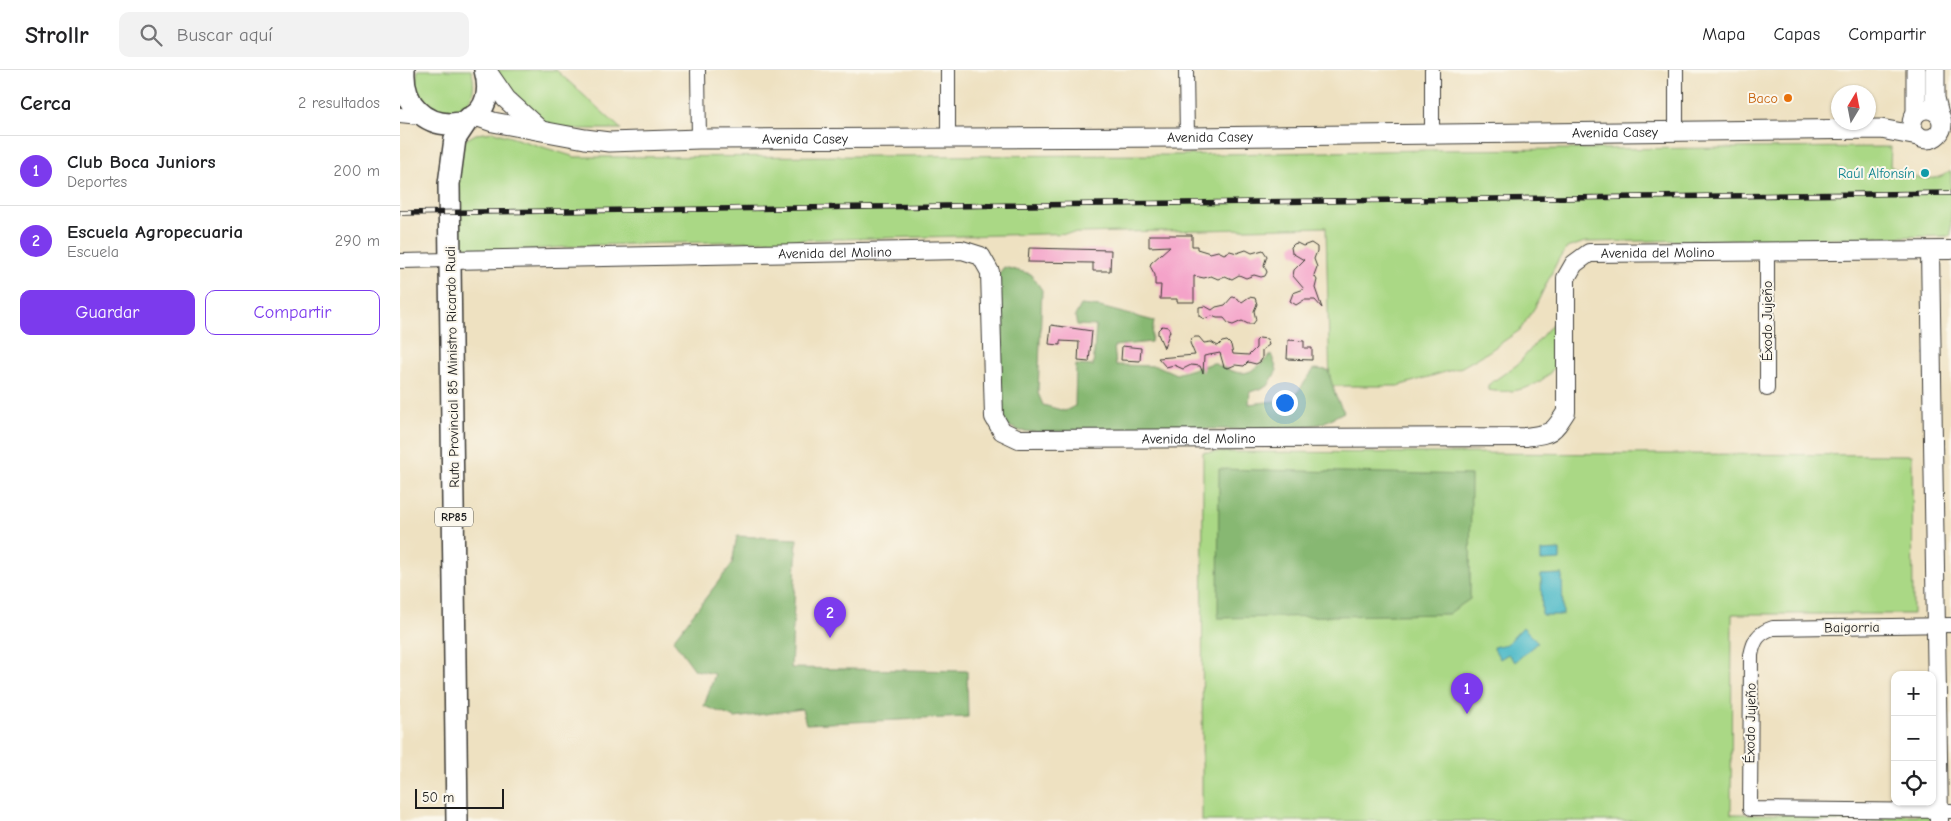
<!DOCTYPE html>
<html lang="es">
<head>
<meta charset="utf-8">
<style>
  body { margin:0; font-family:"Comic Neue",sans-serif; background:#f2f2f2; color:#202124 }
  .controls { position:absolute; right:15px; bottom:15px; display:grid; overflow:hidden; border-radius:10px; box-shadow:0 1px 4px #0004 }
  .controls button { width:45px; height:45px; display:grid; place-items:center; padding:0; border:0; border-bottom:1px solid #e0e0e0; background:#fff; color:#202124; font:25px sans-serif }
  .compass { position:absolute; left:1431px; top:15px; width:45px; height:45px; border-radius:50%; background:#fff; box-shadow:0 1px 4px #0004; rotate:10deg }
  .scale { position:absolute; left:15px; bottom:12px; width:89px; box-sizing:border-box; padding-left:5px; border:2px solid #1c1c1c; border-top:0; font-size:14px; line-height:18px; white-space:nowrap; color:#1c1c1c; -webkit-text-stroke:4px #fbf7ec; paint-order:stroke }
  .you { position:absolute; left:884px; top:332px; width:18px; height:18px; margin:-12px; border:4px solid #fff; border-radius:50%; background:#1a73e8; box-shadow:0 0 0 8px #1a73e833 }
  .badge { display:grid; place-items:center; width:32px; height:32px; border-radius:50%; background:#7c3aed; color:#fff; font-size:16px; font-weight:700 }
  .pin { position:absolute; translate:-50% -41px; filter:drop-shadow(0 1px 2px #0008) }
  .pin::after { content:''; position:absolute; top:26px; width:18px; height:15px; background:inherit; clip-path:polygon(0 0,100% 0,50% 100%) }
  .list { margin:0; padding:0; list-style:none }
  h2 { display:flex; justify-content:space-between; align-items:center; height:65px; margin:0; padding:0 20px; font-size:21px }
  h2 small { font-size:16px; font-weight:400; color:#757577 }
  .list li { display:grid; grid-template-columns:32px 1fr auto; gap:15px; align-items:center; box-sizing:border-box; height:70px; padding:0 20px; border-top:1px solid #e0e0e0 }
  .list b { display:block; font-size:19px; white-space:nowrap }
  .list p { margin:0; font-size:16px; white-space:nowrap; color:#757577 }
  .list em { font-size:16px; font-style:normal; color:#757577 }
  .actions { display:flex; gap:10px; padding:15px 20px }
  .actions a { flex:1; padding:11px 0; border:1px solid #7c3aed; border-radius:10px; text-align:center; font-size:18px; color:#7c3aed }
  .actions .main { background:#7c3aed; color:#fff }
  .icon { flex:none; width:28px; height:28px; fill:none; stroke:currentColor; stroke-width:2; stroke-linecap:round; stroke-linejoin:round }
  .map { position:relative; flex:none; width:1551px; height:751px; overflow:hidden }
  header { display:flex; align-items:center; gap:30px; box-sizing:border-box; height:70px; padding:0 25px; background:#fff; border-bottom:1px solid #e0e0e0 }
  header strong { font-size:24px }
  nav { display:flex; gap:28px; margin-inline-start:auto; font-size:18px }
  .search { width:350px; height:45px; background:#f2f2f2; display:flex; align-items:center; gap:12px; box-sizing:border-box; padding:0 18px; border-radius:10px; color:#757577; font-size:19px }
  main { display:flex }
  aside { flex:1; background:#fff }
  .map>svg:first-child { display:block }
  .green { fill:#aad885; stroke:#637a50 }
  .forest { fill:#87b872; stroke:#526a47 }
  .water { fill:#4cb9c7; stroke:#346a72 }
  .building { fill:#f4a3c9 }
  .lines { fill:none; stroke-linecap:round; stroke-linejoin:round }
  .minor-casing { stroke:#3c3a35; stroke-width:16 }
  .tertiary-casing { stroke:#3c3a35; stroke-width:20 }
  .secondary-casing { stroke:#3c3a35; stroke-width:21 }
  .primary-casing { stroke:#3c3a35; stroke-width:24 }
  .minor { stroke:#fff; stroke-width:14 }
  .tertiary { stroke:#fff; stroke-width:18 }
  .secondary { stroke:#fff; stroke-width:19 }
  .primary { stroke:#fff; stroke-width:21 }
  .rail-casing { stroke:#1c1c1c; stroke-width:5.5 }
  .rail { stroke:#fbf7ec; stroke-width:4; stroke-dasharray:11; stroke-linecap:butt }
  .food-dot { fill:#e8710a; stroke:#fbf7ec; stroke-width:2 }
  .culture-dot { fill:#0f9aa8; stroke:#fbf7ec; stroke-width:2 }
  .labels { text-anchor:middle; stroke-width:4; stroke-linejoin:round; paint-order:stroke }
  .shield { fill:#fbf7ec; stroke:#5f5e5a; stroke-width:1 }
  .shield-label { font-size:12px; font-weight:bold; fill:#1c1c1c }
  .food-label { font-size:14px; fill:#c56008; stroke:#fbf7ec; text-anchor:end }
  .street-label { font-size:14px; fill:#1c1c1c; stroke:#fbf7ec }
  .culture-label { font-size:14px; fill:#0d838f; stroke:#fbf7ec; text-anchor:end }
</style>
</head>
<body>
<header>
<strong>Strollr</strong>
<div class="search"><svg class="icon" aria-label="search" viewBox="0 0 24 24"><circle cx="10" cy="10" r="6"/><path d="M15 15l6 6"/></svg>Buscar aquí</div>
<nav><a>Mapa</a><a>Capas</a><a>Compartir</a></nav>
</header>
<main>
<aside>
<h2>Cerca<small>2 resultados</small></h2>
<ul class="list">
<li><span class="badge">1</span><div><b>Club Boca Juniors</b><p>Deportes</p></div><em>200 m</em></li>
<li><span class="badge">2</span><div><b>Escuela Agropecuaria</b><p>Escuela</p></div><em>290 m</em></li>
</ul>
<div class="actions"><a class="main">Guardar</a><a>Compartir</a></div>
</aside>
<div class="map">
<svg width="1551" height="751" viewBox="0 0 1551 751">
  <rect width="100%" height="100%" fill="#fbf7ec"/>
  <filter id="ink" filterUnits="userSpaceOnUse"><feTurbulence type="fractalNoise" baseFrequency=".02" numOctaves="2"/><feDisplacementMap in="SourceGraphic" scale="10" xChannelSelector="R" yChannelSelector="G"/><feConvolveMatrix kernelMatrix="1 2 1 2 8 2 1 2 1" color-interpolation-filters="sRGB"/></filter>
  <filter id="wash" filterUnits="userSpaceOnUse"><feTurbulence type="fractalNoise" baseFrequency=".0096" numOctaves="4" result="noise"/><feDisplacementMap in="SourceGraphic" scale="20" xChannelSelector="R" yChannelSelector="G"/><feGaussianBlur stdDeviation="1.12" result="paint"/><feColorMatrix in="noise" values="0 0 0 0 0 0 0 0 0 0 0 0 0 0 0 0 0 1.4 0 .05"/><feComposite in="paint" operator="in"/></filter>
  <g filter="url(#wash)">
    <rect width="100%" height="100%" fill="#eee1c1"/>
    <path class="green" d="M18,0H71C78,21 70,39 49,48L22,37L15,14Z
      M88,0H156L221,59H166L143,56Z
      M94,62L175,87H197L770,85L1031,80L1491,77L1490,96C1510,107 1531,115 1551,101V166L1185,172L1167,178L1158,190L1135,237L1120,260L1088,282L1062,297L998,316H930L926,157L194,175L84,183L72,182L56,170L54,102L63,71L76,64Z
      M1153,253H1157L1159,255C1160,268 1162,282 1156,294C1144,317 1113,325 1088,320V315L1118,294Z
      M803,382L1512,385L1513,544H1332L1331,744L1532,745V751H802Z"/>
    <path class="forest" d="M604,197L631,204L642,220L638,323L643,335L665,341L675,336L676,295L693,296L696,256L677,255L675,246L681,235L700,237L754,251L751,272L714,276L716,295L758,296L776,304L813,293C843,307 848,308 871,284L877,300L868,316L850,322L849,334L893,329L914,299L928,300L936,327L944,342L921,354L878,360L754,358L660,363L620,361L606,355L600,342L597,206Z
      M819,399L1071,405L1070,529L1048,544L818,548Z
      M337,466L397,469L391,598L567,601L568,647L406,654L402,639L335,648L304,636L315,604L295,600L273,570L332,494Z"/>
    <path class="water" d="M1160,480V490L1141,491V481Z
      M1162,504L1163,545H1142L1141,505Z
      M1123,557L1138,572L1115,592L1108,584L1100,589L1093,577L1107,574Z"/>
    <g id="blocks">
      <path class="building" d="M749,165H792V176H797V179L810,183L818,181L824,184L830,181L837,183L846,180L852,183L863,180L867,186L864,195L867,202L865,206L861,207L854,205L846,208L839,205L832,209L825,206L818,209L811,206L804,208L794,206V232H777V229H760L761,215H755V205L750,196L751,193L770,176L749,177Z
        M894,174L897,173L903,176L911,173L917,177V181L914,189L917,197L914,205L917,210L915,218L922,238L915,230H904L896,235L890,231L893,223L904,219L893,206L894,200L904,190L892,183L891,177Z
        M629,178L711,180L710,201H693V193L628,192Z
        M832,227L836,228L842,232L849,227L855,228L857,234L854,241L856,250L853,254H848L842,251L833,255L829,254L824,248H817L812,246L804,249L799,246V237L805,236L812,240L816,237L825,235Z
        M651,255L692,261L689,292L678,291L679,272L660,271V275L649,274Z
        M762,256L768,257L770,261L764,278L758,264V260Z
        M795,267H799L804,273L811,272L818,276L822,272L827,271L831,275L833,284L849,285L856,278V271L859,268L867,269L869,275L862,280V289L860,292L856,294L848,292L844,296L835,295L828,298L824,297L820,283L804,286L803,303L800,296L791,295L783,299L774,295L766,297L758,288L795,285L790,273L791,269Z
        M888,270L904,271V278H912V290L887,289Z
        M722,276L741,278L740,291L721,290Z"/>
    </g>
  </g>
  <g filter="url(#ink)">
    <use href="#blocks" fill-opacity="0" stroke="#3c3a35" stroke-width="1"/>
    <g class="lines">
      <g class="minor-casing">
        <path id="minor" d="M298,0L299,69
          M548,0V69
          M786,0L787,67
          M1032,0V63
          M1276,0V61
          M0,45L19,47
          M1367,182V319
          M0,191L51,190
          M1551,555L1373,558C1358,563 1354,570 1351,585L1350,739L1551,741"/>
      </g>
      <g class="tertiary-casing">
        <g id="tertiary">
          <path d="M1530,181L1539,751"/>
          <path id="s1" d="M51,190L562,180L581,186L590,202L594,347L602,361L619,369L1126,367C1152,363 1152,364 1166,342V208L1174,194L1189,183L1551,180"/>
        </g>
      </g>
      <g class="secondary-casing">
        <g id="secondary">
          <path d="M86,0L106,29L140,60"/>
          <path d="M1516,0V43"/>
          <path d="M1535,0V28L1539,44"/>
          <circle cx="1527" cy="54" r="15"/>
          <path id="s2" d="M73,45L93,52L185,69L209,72L299,69L787,67L1481,59L1518,66"/>
        </g>
      </g>
      <g class="primary-casing">
        <path id="primary" d="M4,0C0,73 105,71 85,0
          M57,751L49,114L55,69L69,48"/>
      </g>
      <use href="#minor" class="minor"/>
      <use href="#tertiary" class="tertiary"/>
      <use href="#secondary" class="secondary"/>
      <use href="#primary" class="primary"/>
      <g class="rail-casing">
        <path id="rail" d="M0,143L1551,123"/>
      </g>
      <use href="#rail" class="rail"/>
    </g>
  </g>
  <circle class="food-dot" cx="1388" cy="28" r="5"/>
  <circle class="culture-dot" cx="1525" cy="103" r="5"/>
  <g class="labels">
    <rect class="shield" x="35" y="437.5" width="38" height="19" rx="4"/>
    <g class="shield-label">
      <text x="54" y="451">RP85</text>
    </g>
    <g class="food-label">
      <text x="1378" y="33">Baco</text>
    </g>
    <g class="street-label">
      <text dy="5" stroke="none"><textPath href="#s2" startOffset="1145">Avenida Casey</textPath></text>
      <text dy="5" stroke="none"><textPath href="#s2" startOffset="740">Avenida Casey</textPath></text>
      <text dy="5" stroke="none"><textPath href="#s2" startOffset="335">Avenida Casey</textPath></text>
      <text dy="5" stroke="none"><textPath href="#s1" startOffset="384">Avenida del Molino</textPath></text>
      <text dy="5" stroke="none"><textPath href="#s1" startOffset="1524">Avenida del Molino</textPath></text>
      <text transform="translate(1367 251) rotate(-90)" y="5">Éxodo Jujeño</text>
      <text transform="translate(52 297) rotate(-91)" y="5">Ruta Provincial 85 Ministro Ricardo Rudi</text>
      <text dy="5" stroke="none"><textPath href="#s1" startOffset="909">Avenida del Molino</textPath></text>
      <text transform="translate(1452 557) rotate(-1)" y="5">Baigorria</text>
      <text transform="translate(1350 653) rotate(-89)" y="5">Éxodo Jujeño</text>
    </g>
    <g class="culture-label">
      <text x="1515" y="108">Raúl Alfonsín</text>
    </g>
  </g>
</svg>
<div class="controls">
<button>+</button>
<button>−</button>
<button><svg class="icon" aria-label="locate" viewBox="0 0 24 24"><circle cx="12" cy="12" r="6"/><path d="M12 2v4M12 18v4M2 12h4M18 12h4"/></svg></button>
</div>
<svg class="compass" viewBox="-18 -18 36 36"><path d="M0-13l5 13h-10z" fill="#e53935"/><path d="M0 13l5-13h-10z" fill="#757577"/></svg>
<div class="scale">50 m</div>
<div class="you"></div>
<div class="pin badge" style="left:1067px;top:644px">1</div>
<div class="pin badge" style="left:430px;top:568px">2</div>
</div>
</main>
</body>
</html>
